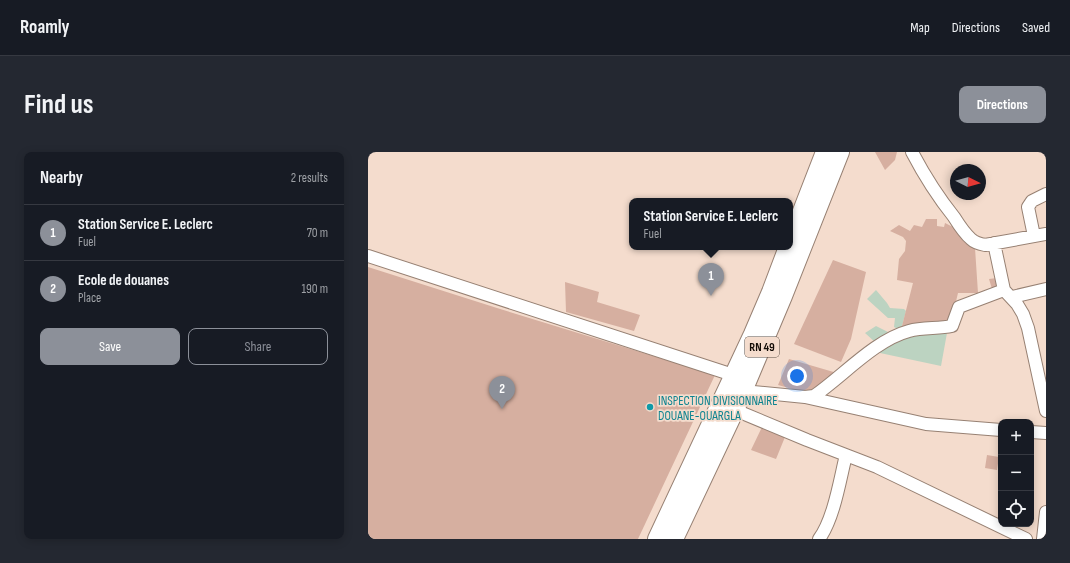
<!DOCTYPE html>
<html lang="en">
<head>
<meta charset="utf-8">
<style>
  body { margin:0; font-family:"Sofia Sans Condensed",sans-serif; background:#242831; color:#f1f3f6 }
  .controls { position:absolute; right:12px; bottom:12px; display:grid; overflow:hidden; border-radius:8px; box-shadow:0 2px 10px #0003 }
  .controls button { width:36px; height:36px; display:grid; place-items:center; padding:0; border:0; border-bottom:1px solid #363941; background:#171b24; color:#f1f3f6; font:20px sans-serif }
  .compass { position:absolute; left:582px; top:12px; width:36px; height:36px; border-radius:50%; background:#171b24; box-shadow:0 2px 10px #0003; rotate:95deg }
  .you { position:absolute; left:429px; top:224px; width:14px; height:14px; margin:-10px; border:3px solid #fff; border-radius:50%; background:#1a73e8; box-shadow:0 0 0 6px #1a73e833 }
  .badge { display:grid; place-items:center; width:26px; height:26px; border-radius:50%; background:#8c9099; color:#fff; font-size:13px; font-weight:700 }
  .pin { position:absolute; translate:-50% -33px; filter:drop-shadow(0 1px 2px #0008) }
  .pin::after { content:''; position:absolute; top:21px; width:14px; height:12px; background:inherit; clip-path:polygon(0 0,100% 0,50% 100%) }
  .popup { position:absolute; left:261px; top:46px; width:164px; height:52px; box-sizing:border-box; display:grid; place-content:center; border-radius:8px; background:#171b24; filter:drop-shadow(0 1px 3px #0005); font-size:13px; white-space:nowrap; color:#9ea1a6 }
  .popup b { font-size:15px; color:#f1f3f6 }
  .popup::after { content:''; position:absolute; left:50%; top:100%; margin-left:-8px; border:8px solid transparent; border-top-color:#171b24 }
  .list { margin:0; padding:0; list-style:none }
  h2 { display:flex; justify-content:space-between; align-items:center; height:52px; margin:0; padding:0 16px; font-size:17px }
  h2 small { font-size:13px; font-weight:400; color:#9ea1a6 }
  .list li { display:grid; grid-template-columns:26px 1fr auto; gap:12px; align-items:center; box-sizing:border-box; height:56px; padding:0 16px; border-top:1px solid #363941 }
  .list b { display:block; font-size:15px; white-space:nowrap }
  .list p { margin:0; font-size:13px; white-space:nowrap; color:#9ea1a6 }
  .list em { font-size:13px; font-style:normal; color:#9ea1a6 }
  .actions { display:flex; gap:8px; padding:12px 16px }
  .actions a { flex:1; padding:9px 0; border:1px solid #8c9099; border-radius:8px; text-align:center; font-size:14px; color:#8c9099 }
  .actions .main { background:#8c9099; color:#fff }
  .icon { flex:none; width:22px; height:22px; fill:none; stroke:currentColor; stroke-width:2; stroke-linecap:round; stroke-linejoin:round }
  .map { position:relative; flex:none; width:678px; height:387px; overflow:hidden; border-radius:8px }
  header { display:flex; align-items:center; gap:24px; box-sizing:border-box; height:56px; padding:0 20px; background:#171b24; border-bottom:1px solid #363941 }
  header strong { font-size:19px }
  nav { display:flex; gap:22px; margin-inline-start:auto; font-size:14px }
  .intro { display:flex; align-items:center; justify-content:space-between; box-sizing:border-box; height:96px; padding:0 24px }
  h1 { margin:0; font-size:28px }
  .button { padding:10px 18px; border-radius:8px; background:#8c9099; color:#fff; font-size:14px; font-weight:700 }
  main { display:flex; gap:24px; padding:0 24px }
  aside { flex:1; background:#171b24; border-radius:8px; box-shadow:0 2px 10px #0003 }
  .map>svg:first-child { display:block }
  .green { fill:#bcd3c1 }
  .building { fill:#d6afa0 }
  .lines { fill:none; stroke-linecap:round; stroke-linejoin:round }
  .street-casing { stroke:#978173; stroke-width:14 }
  .primary-casing { stroke:#978173; stroke-width:20 }
  .street { stroke:#fff; stroke-width:12 }
  .primary { stroke:#fff; stroke-width:18 }
  .culture-dot { fill:#0f9aa8; stroke:#f4dccd; stroke-width:1.5 }
  .labels { text-anchor:middle; stroke-width:3.5; stroke-linejoin:round; paint-order:stroke }
  .shield { fill:#f4dccd; stroke:#564a42; stroke-width:1 }
  .shield-label { font-size:12px; font-weight:bold; fill:#120b06 }
  .culture-label { font-size:13px; fill:#0d838f; stroke:#f4dccd; text-anchor:start }
</style>
</head>
<body>
<header>
<strong>Roamly</strong>
<nav><a>Map</a><a>Directions</a><a>Saved</a></nav>
</header>
<div class="intro"><h1>Find us</h1><a class="button">Directions</a></div>
<main>
<aside>
<h2>Nearby<small>2 results</small></h2>
<ul class="list">
<li><span class="badge">1</span><div><b>Station Service E. Leclerc</b><p>Fuel</p></div><em>70 m</em></li>
<li><span class="badge">2</span><div><b>Ecole de douanes</b><p>Place</p></div><em>190 m</em></li>
</ul>
<div class="actions"><a class="main">Save</a><a>Share</a></div>
</aside>
<div class="map">
<svg width="678" height="387" viewBox="0 0 678 387">
  <rect width="100%" height="100%" fill="#f4dccd"/>
  <path class="green" d="M508,138L519,151L522,156L536,157L538,159L534,174L530,177L526,175L527,166H520L499,147Z
    M508,174L520,180L507,190L497,181Z
    M543,181H579L573,214L512,201V197Z"/>
  <path class="building" d="M507,0H529L527,8L517,18Z
    M558,67H569V74L576,75L577,71L591,78L607,96L610,141H590L583,170L534,174L545,131L529,128L531,107L537,99L538,89L535,85L522,79L531,73L542,79L546,73L554,75Z
    M465,108L498,120L483,187L473,210L426,192Z
    M0,115L129,156L347,223L270,387H0Z
    M629,126L630,135L624,137L621,127Z
    M197,130L231,140L229,150L272,163L266,179L198,160Z
    M421,207L469,221L442,242L410,233Z
    M394,275L417,285L408,307L383,298Z
    M619,303L631,305L629,318L617,316Z"/>
  <g class="lines">
    <g class="street-casing">
      <path id="street" d="M544,0C556,23 570,45 586,65C591,73 596,81 603,87C607,91 612,92 617,93L678,82
        M666,84L660,55L664,49L678,42
        M626,91L636,138L649,152L655,162L660,176L678,259
        M0,104L365,223
        M644,145L678,137
        M375,239L437,245L446,244C475,224 507,188 541,179C555,175 570,177 584,174L591,155L636,138
        M437,245L558,272L633,278
        M367,258L439,288L509,315L658,387
        M663,280L678,281
        M451,387C466,367 472,327 478,303
        M675,387L678,360"/>
    </g>
    <g class="primary-casing">
      <path id="primary" d="M422,90L457,0
        M289,387L385,182L403,140L420,95
        M306,387L367,258L415,144L472,0"/>
    </g>
    <use href="#street" class="street"/>
    <use href="#primary" class="primary"/>
  </g>
  <circle class="culture-dot" cx="282" cy="255" r="4"/>
  <g class="labels">
    <rect class="shield" x="377" y="185" width="34" height="20" rx="3"/>
    <g class="shield-label">
      <text x="394" y="199">RN 49</text>
    </g>
    <g class="culture-label">
      <text x="290" y="253">INSPECTION DIVISIONNAIRE<tspan x="290" dy="15">DOUANE-OUARGLA</tspan></text>
    </g>
  </g>
</svg>
<div class="controls">
<button>+</button>
<button>−</button>
<button><svg class="icon" aria-label="locate" viewBox="0 0 24 24"><circle cx="12" cy="12" r="6"/><path d="M12 2v4M12 18v4M2 12h4M18 12h4"/></svg></button>
</div>
<svg class="compass" viewBox="-18 -18 36 36"><path d="M0-13l5 13h-10z" fill="#e53935"/><path d="M0 13l5-13h-10z" fill="#9ea1a6"/></svg>
<div class="you"></div>
<div class="pin badge" style="left:343px;top:144px">1</div>
<div class="popup"><b>Station Service E. Leclerc</b>Fuel</div>
<div class="pin badge" style="left:134px;top:257px">2</div>
</div>
</main>
</body>
</html>
